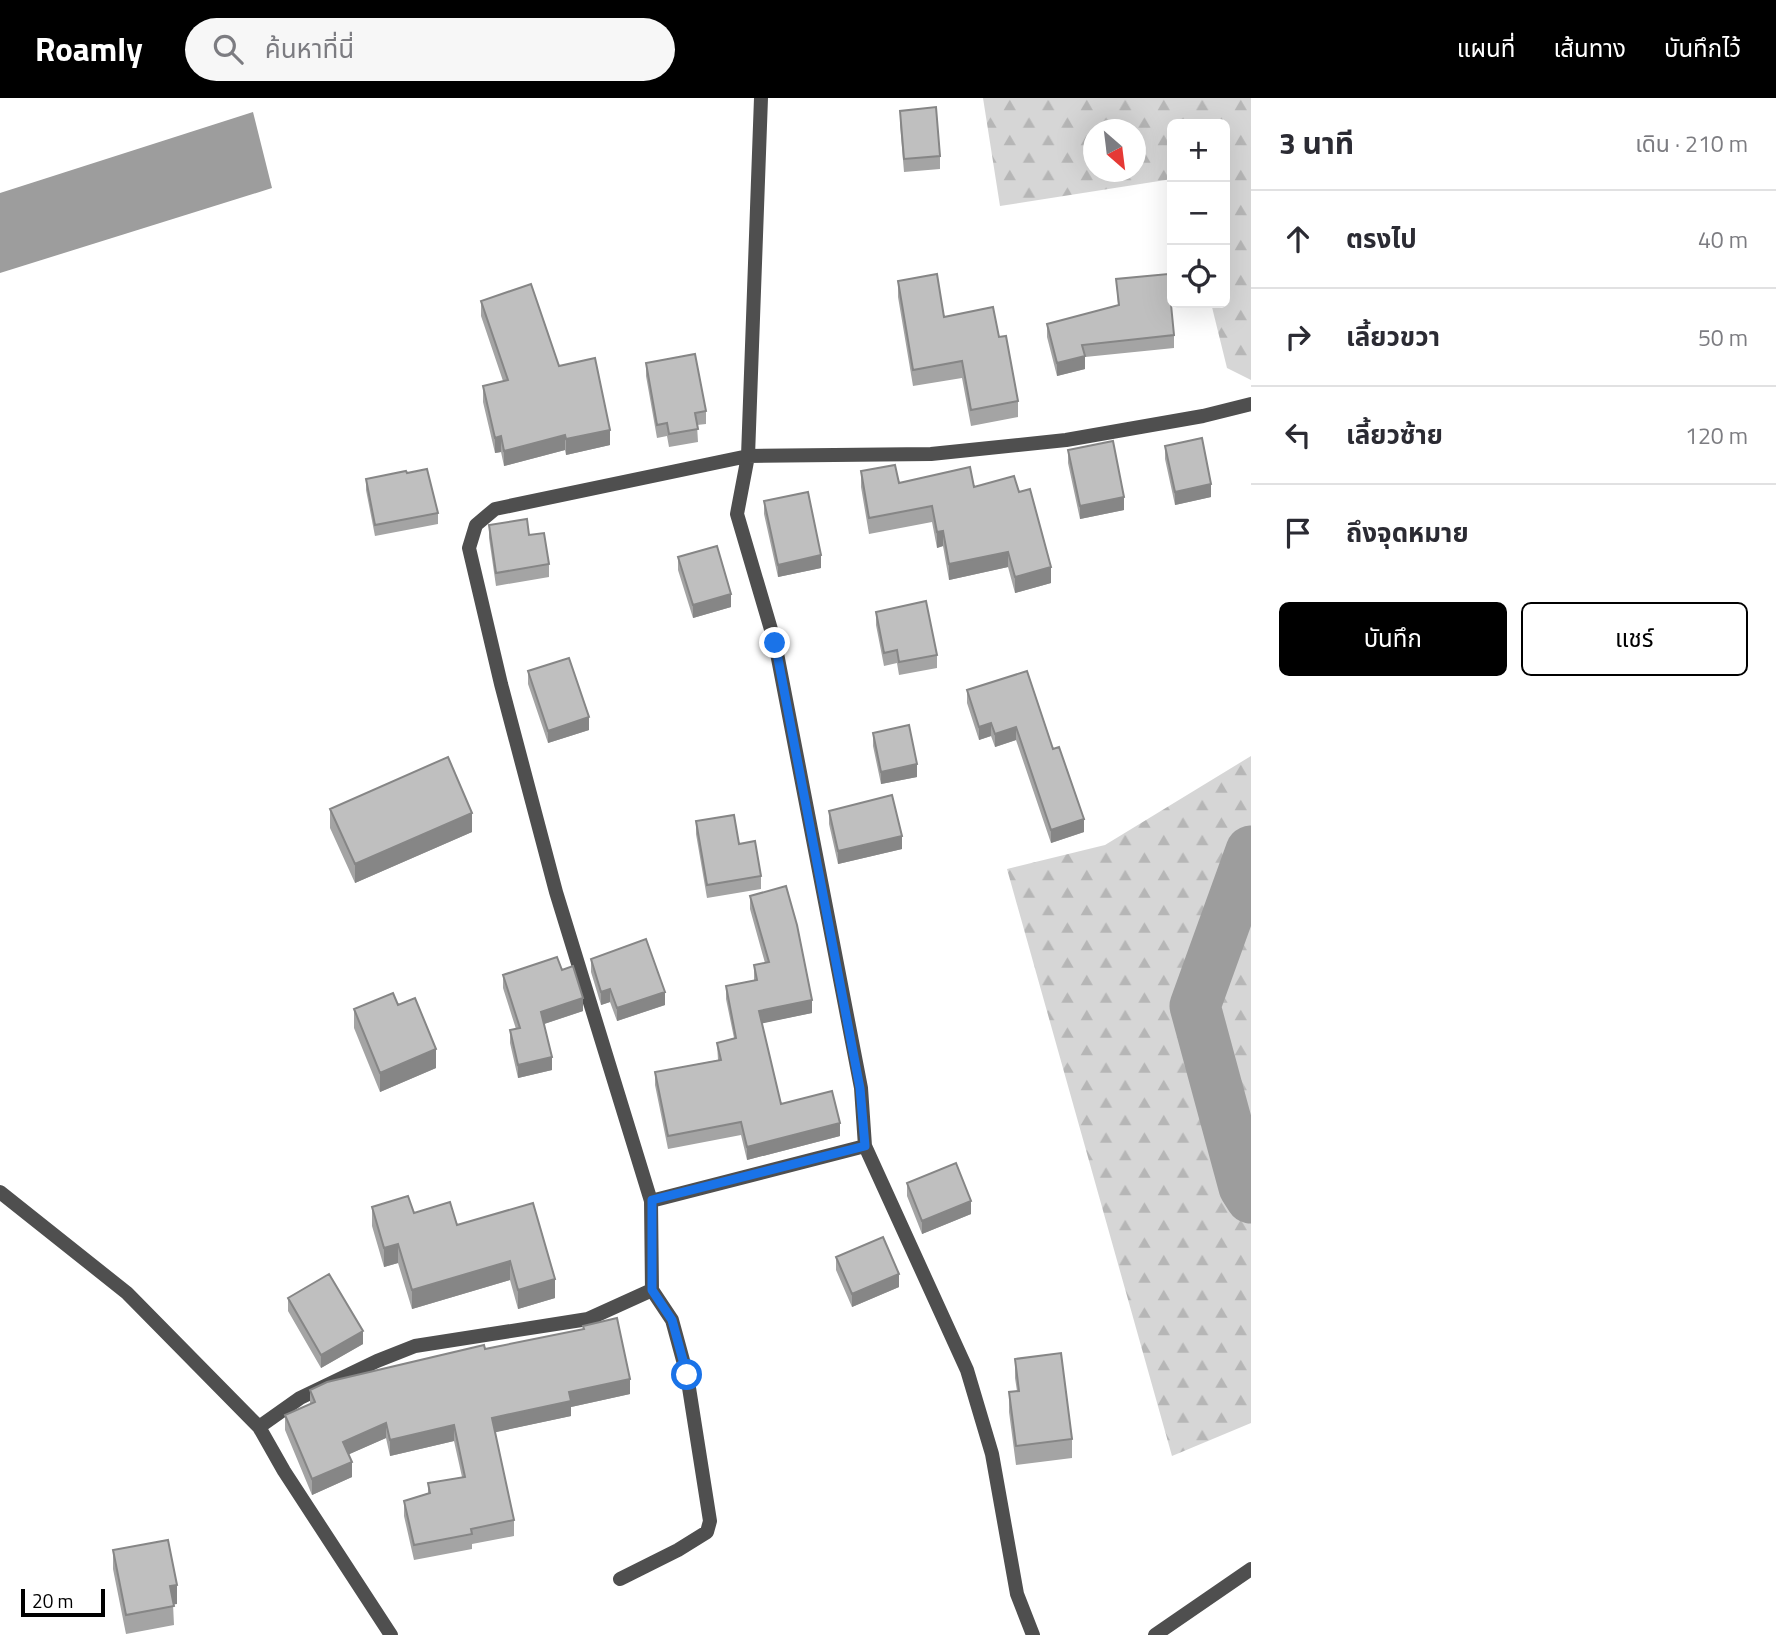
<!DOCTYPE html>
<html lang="th">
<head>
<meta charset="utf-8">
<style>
  body { margin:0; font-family:"Titillium Web","Noto Sans Thai",sans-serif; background:#f7f7f7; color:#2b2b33 }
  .controls { position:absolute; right:21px; top:21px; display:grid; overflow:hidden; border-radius:10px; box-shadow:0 7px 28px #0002 }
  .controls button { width:63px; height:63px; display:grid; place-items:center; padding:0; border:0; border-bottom:2px solid #e1e1e2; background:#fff; color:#2b2b33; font:35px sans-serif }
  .compass { position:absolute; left:1083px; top:21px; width:63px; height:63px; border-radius:50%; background:#fff; box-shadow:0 7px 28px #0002; rotate:152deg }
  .scale { position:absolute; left:21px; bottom:18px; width:84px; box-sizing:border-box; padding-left:7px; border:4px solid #000; border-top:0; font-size:19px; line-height:24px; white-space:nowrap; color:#000; -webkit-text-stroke:5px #fff; paint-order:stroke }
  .stop { position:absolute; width:21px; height:21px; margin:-16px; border:5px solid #1a73e8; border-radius:50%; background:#fff }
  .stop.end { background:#1a73e8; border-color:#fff; box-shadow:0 2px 7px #0008 }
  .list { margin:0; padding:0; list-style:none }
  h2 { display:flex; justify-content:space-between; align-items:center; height:91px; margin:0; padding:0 28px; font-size:30px }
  h2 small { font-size:23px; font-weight:400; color:#7c7c81 }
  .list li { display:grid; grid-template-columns:46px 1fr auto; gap:21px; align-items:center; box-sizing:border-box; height:98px; padding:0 28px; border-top:2px solid #e1e1e2 }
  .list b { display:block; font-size:26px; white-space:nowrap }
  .list em { font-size:23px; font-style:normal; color:#7c7c81 }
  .actions { display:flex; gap:14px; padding:21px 28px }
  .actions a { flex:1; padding:16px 0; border:2px solid #000; border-radius:10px; text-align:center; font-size:24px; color:#000 }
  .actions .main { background:#000; color:#fff }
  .icon { flex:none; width:38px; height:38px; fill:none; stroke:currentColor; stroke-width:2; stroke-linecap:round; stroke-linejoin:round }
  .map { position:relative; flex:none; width:1251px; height:1537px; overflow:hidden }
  header { display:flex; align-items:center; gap:42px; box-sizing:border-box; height:98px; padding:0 35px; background:#000; color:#fff }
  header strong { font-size:33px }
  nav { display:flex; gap:38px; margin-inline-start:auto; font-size:24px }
  .search { width:490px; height:63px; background:#f7f7f7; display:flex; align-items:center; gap:18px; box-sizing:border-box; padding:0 24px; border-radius:38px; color:#7c7c81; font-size:26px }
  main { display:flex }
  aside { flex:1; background:#fff }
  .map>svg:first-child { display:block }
  .forest { fill:url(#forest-firs); fill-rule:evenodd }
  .water { fill:#9d9d9d }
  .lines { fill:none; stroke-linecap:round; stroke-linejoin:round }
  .river { stroke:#9d9d9d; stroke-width:51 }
  .minor { stroke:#4f4f4f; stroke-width:14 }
  .wall { fill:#a4a4a4 }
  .shaded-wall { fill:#868686 }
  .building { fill:#bfbfbf; stroke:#868686; stroke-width:2 }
  .route { stroke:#1a73e8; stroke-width:9 }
</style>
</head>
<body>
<header>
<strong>Roamly</strong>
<div class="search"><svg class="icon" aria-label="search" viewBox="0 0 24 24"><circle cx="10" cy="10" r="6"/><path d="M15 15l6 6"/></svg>ค้นหาที่นี่</div>
<nav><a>แผนที่</a><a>เส้นทาง</a><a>บันทึกไว้</a></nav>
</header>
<main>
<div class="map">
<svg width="1251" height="1537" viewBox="0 0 1251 1537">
  <defs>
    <pattern id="forest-firs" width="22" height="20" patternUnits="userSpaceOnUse" patternTransform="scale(1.75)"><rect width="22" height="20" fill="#d6d6d6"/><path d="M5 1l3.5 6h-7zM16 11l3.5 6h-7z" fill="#b6b6b6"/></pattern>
  </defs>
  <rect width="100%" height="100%" fill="#fff"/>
  <path class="forest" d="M983,0H1251V282L1227,270L1211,205H1225V26H1172V81L1000,108ZM1094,32H1136V74H1094Z
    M1251,658V1325L1172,1358L1007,771L1105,747Z"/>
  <path class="water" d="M253,14L272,90L0,175V95Z"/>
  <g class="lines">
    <path class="river" d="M1251,753L1195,908L1244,1089L1251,1100"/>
    <path class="minor" d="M761,0L748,358L737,416L775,545L861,990L865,1048L967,1272L992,1356L1017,1496L1033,1537
      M0,1094L127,1195L259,1329L284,1373L391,1537
      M651,1103L865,1048
      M259,1329L300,1300L377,1263L415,1248L588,1221L652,1192
      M620,1481L678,1452L707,1434L710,1423L687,1277L672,1222L652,1192L651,1103L556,794L501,586L469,450L476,427L495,411L748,358L931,356L1066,342L1203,318L1251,306
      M1155,1537L1251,1471"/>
  </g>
  <path class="wall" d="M900,13L940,58V71L904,74L900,26Z
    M1116,181L1174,237V250L1085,259V271L1057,278L1047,239V226L1118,207Z
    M898,183L944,219L999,239L1018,303V319L971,328L962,280L913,288L898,199Z
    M481,203L559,268L610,347L566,357L565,352L504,368L501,354L495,355L483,304V288L503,283L481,218Z
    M646,265L706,313V326L697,327L698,344L669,349L667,338L657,340L646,278Z
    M1165,348L1211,399L1175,407L1165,361Z
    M1068,352L1124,412L1080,421L1068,365Z
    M861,373L899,385L974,389L1019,394L1051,485L1015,495L1008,469L949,482L943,448L937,450L932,424L869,436L861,389Z
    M366,381L438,415V426L375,438L366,392Z
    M764,403L821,470L778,479L764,416Z
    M489,427L529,437L549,466V479L496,488L489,440Z
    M678,459L731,509L693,520L678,472Z
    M876,514L937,557V570L899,577L897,565L884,568L876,527Z
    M528,573L589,632L548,645L528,586Z
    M967,592L1053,651L1084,734L1051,745L1016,642L995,649L991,638L979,642L967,605Z
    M873,635L917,679L881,686L873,648Z
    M330,711L472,734L355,785L330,730Z
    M829,713L902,751L838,766L829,726Z
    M696,723L761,778V791L707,800L696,736Z
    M750,798L812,915L762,925L781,1006L840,1038L747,1062L741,1037L668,1051L655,987V974L718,962L717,945L734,940L726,901V888L754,882V867L765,865L750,811Z
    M591,861L665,907L617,923L610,904L601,907L591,874Z
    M562,872L583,913L544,926L552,972L518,980L510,945V932L516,931L503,890V877Z
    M398,907L436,970L380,994L354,930V911Z
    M907,1085L971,1116L922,1136L907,1098Z
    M533,1105L555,1200L518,1211L510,1182L412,1211L398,1165L384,1169L372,1128V1109L414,1115L457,1127Z
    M836,1159L899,1189L852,1209L836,1172Z
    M288,1200L363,1246L321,1270L288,1213Z
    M583,1228L630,1296L571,1309V1318L495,1334L514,1422V1438L472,1446V1451L414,1462L404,1418V1403L428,1395V1385L462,1379L454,1343L390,1358L386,1340L349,1356L352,1379L312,1397L285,1332V1317L310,1306V1292L485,1251L583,1231Z
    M1015,1261L1072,1341V1360L1016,1367L1009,1314V1294L1017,1293L1015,1280Z
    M113,1452L177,1506H173L174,1527L126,1536L113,1471Z"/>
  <path class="shaded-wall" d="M1085,258V271L1057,278V265Z
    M610,332V347L566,357V341Z
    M565,337V352L504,368V353Z
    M501,338V354L495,355V340Z
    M1211,386V399L1175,407V394Z
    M1124,399V412L1080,421V408Z
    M943,433V448L937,450V434Z
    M1008,454V469L949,482V466Z
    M821,457V470L778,479V467Z
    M1051,469V485L1015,495V479Z
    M731,496V509L693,520V507Z
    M589,619V632L548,645V633Z
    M991,625V638L979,642V629Z
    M1016,629V642L995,649V636Z
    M917,666V679L881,686V674Z
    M472,715V734L355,785V766Z
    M1084,721V734L1051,745V732Z
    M902,738V751L838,766V753Z
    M610,891V904L601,907V894Z
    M665,894V907L617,923V910Z
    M583,900V913L541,927V914Z
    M812,902V915L759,926V913Z
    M436,951V970L380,994V975Z
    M552,959V972L518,980V967Z
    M840,1025V1038L747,1062V1049Z
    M971,1103V1116L922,1136V1123Z
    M398,1146V1165L384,1169V1150Z
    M510,1163V1182L412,1211V1192Z
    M899,1176V1189L852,1209V1196Z
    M555,1181V1200L518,1211V1192Z
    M363,1233V1246L321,1270V1257Z
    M630,1281V1296L571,1309V1318L492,1335V1320L569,1294Z
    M386,1325V1340L343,1359V1344Z
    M454,1327V1343L390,1358V1342Z
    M352,1364V1379L312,1397V1381Z
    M177,1487V1506L170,1507V1488Z"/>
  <path class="building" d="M936,9L940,58L904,61L900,13Z
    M937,176L944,219L993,209L999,239L1006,238L1018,303L971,312L962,263L913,272L898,183Z
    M1168,176L1174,237L1082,247L1085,258L1057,265L1047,226L1119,207L1116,181Z
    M531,186L559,268L595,260L610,332L566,341L565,337L504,353L501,338L495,340L483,288L508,282L481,203Z
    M695,256L706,313L695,315L698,331L669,336L667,325L657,327L646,265Z
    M1202,340L1211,386L1175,394L1165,348Z
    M1113,343L1124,399L1080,408L1068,352Z
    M895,367L899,385L970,369L974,389L1014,378L1019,394L1030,391L1051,469L1015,479L1008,454L949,466L943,433L937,434L932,408L869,420L861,373Z
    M427,371L438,415L375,427L366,381L406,373L407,375Z
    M808,394L821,457L778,467L764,403Z
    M527,421L529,437L544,435L549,466L496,475L489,427Z
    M717,448L731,496L693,507L678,459Z
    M926,503L937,557L899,564L897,552L884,555L876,514Z
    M569,560L589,619L548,633L528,573Z
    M1027,573L1053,651L1059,649L1084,721L1051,732L1016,629L995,636L991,625L979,629L967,592Z
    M909,627L917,666L881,674L873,635Z
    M448,659L472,715L355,766L330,711Z
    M892,697L902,738L838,753L829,713Z
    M734,717L739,746L755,743L761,778L707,787L696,723Z
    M786,788L797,827L812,902L759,913L781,1006L832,993L840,1025L747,1049L741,1024L668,1038L655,974L721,962L717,945L736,940L726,888L757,882L754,867L769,864L750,798Z
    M646,841L665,894L617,910L610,891L601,894L591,861Z
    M557,859L562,872L573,868L583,900L541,914L552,959L518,967L510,932L520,930L503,877Z
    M393,895L398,907L415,900L436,951L380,975L354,911Z
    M956,1065L971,1103L922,1123L907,1085Z
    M408,1098L414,1115L450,1104L457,1127L533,1105L555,1181L518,1192L510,1163L412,1192L398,1146L384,1150L372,1109Z
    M883,1139L899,1176L852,1196L836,1159Z
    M329,1176L363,1233L321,1257L288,1200Z
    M617,1220L630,1281L569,1294L571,1303L492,1320L514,1422L471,1431L472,1436L414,1447L404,1403L430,1395L428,1385L465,1379L454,1327L390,1342L386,1325L343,1344L352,1364L312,1381L285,1317L315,1304L310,1292L327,1284L484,1247L485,1251L584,1231L583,1228Z
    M1061,1255L1072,1341L1016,1348L1009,1294L1019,1293L1015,1261Z
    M168,1442L177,1487L170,1488L174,1508L126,1517L113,1452Z"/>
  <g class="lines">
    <path class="route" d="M687,1277L672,1222L652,1192V1102L865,1048L860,990L775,545"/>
  </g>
</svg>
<div class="controls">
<button>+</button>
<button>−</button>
<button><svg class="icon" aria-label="locate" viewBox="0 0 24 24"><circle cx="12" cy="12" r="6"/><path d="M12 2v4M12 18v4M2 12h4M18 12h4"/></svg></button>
</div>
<svg class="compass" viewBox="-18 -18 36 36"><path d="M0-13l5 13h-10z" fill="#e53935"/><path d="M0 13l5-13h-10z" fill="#7c7c81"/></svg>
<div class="scale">20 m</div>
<div class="stop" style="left:687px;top:1277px"></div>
<div class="stop end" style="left:775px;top:545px"></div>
</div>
<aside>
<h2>3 นาที<small>เดิน · 210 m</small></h2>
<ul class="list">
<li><svg class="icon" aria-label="ahead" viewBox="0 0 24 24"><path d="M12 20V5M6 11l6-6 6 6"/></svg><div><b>ตรงไป</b></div><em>40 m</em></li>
<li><svg class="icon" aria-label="right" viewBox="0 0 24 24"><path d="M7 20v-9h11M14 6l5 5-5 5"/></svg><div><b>เลี้ยวขวา</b></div><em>50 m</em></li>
<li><svg class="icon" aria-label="left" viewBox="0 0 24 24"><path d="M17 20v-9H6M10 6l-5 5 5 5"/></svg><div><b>เลี้ยวซ้าย</b></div><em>120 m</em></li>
<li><svg class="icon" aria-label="arrive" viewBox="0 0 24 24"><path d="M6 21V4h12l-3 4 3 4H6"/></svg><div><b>ถึงจุดหมาย</b></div></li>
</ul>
<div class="actions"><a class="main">บันทึก</a><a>แชร์</a></div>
</aside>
</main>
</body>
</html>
